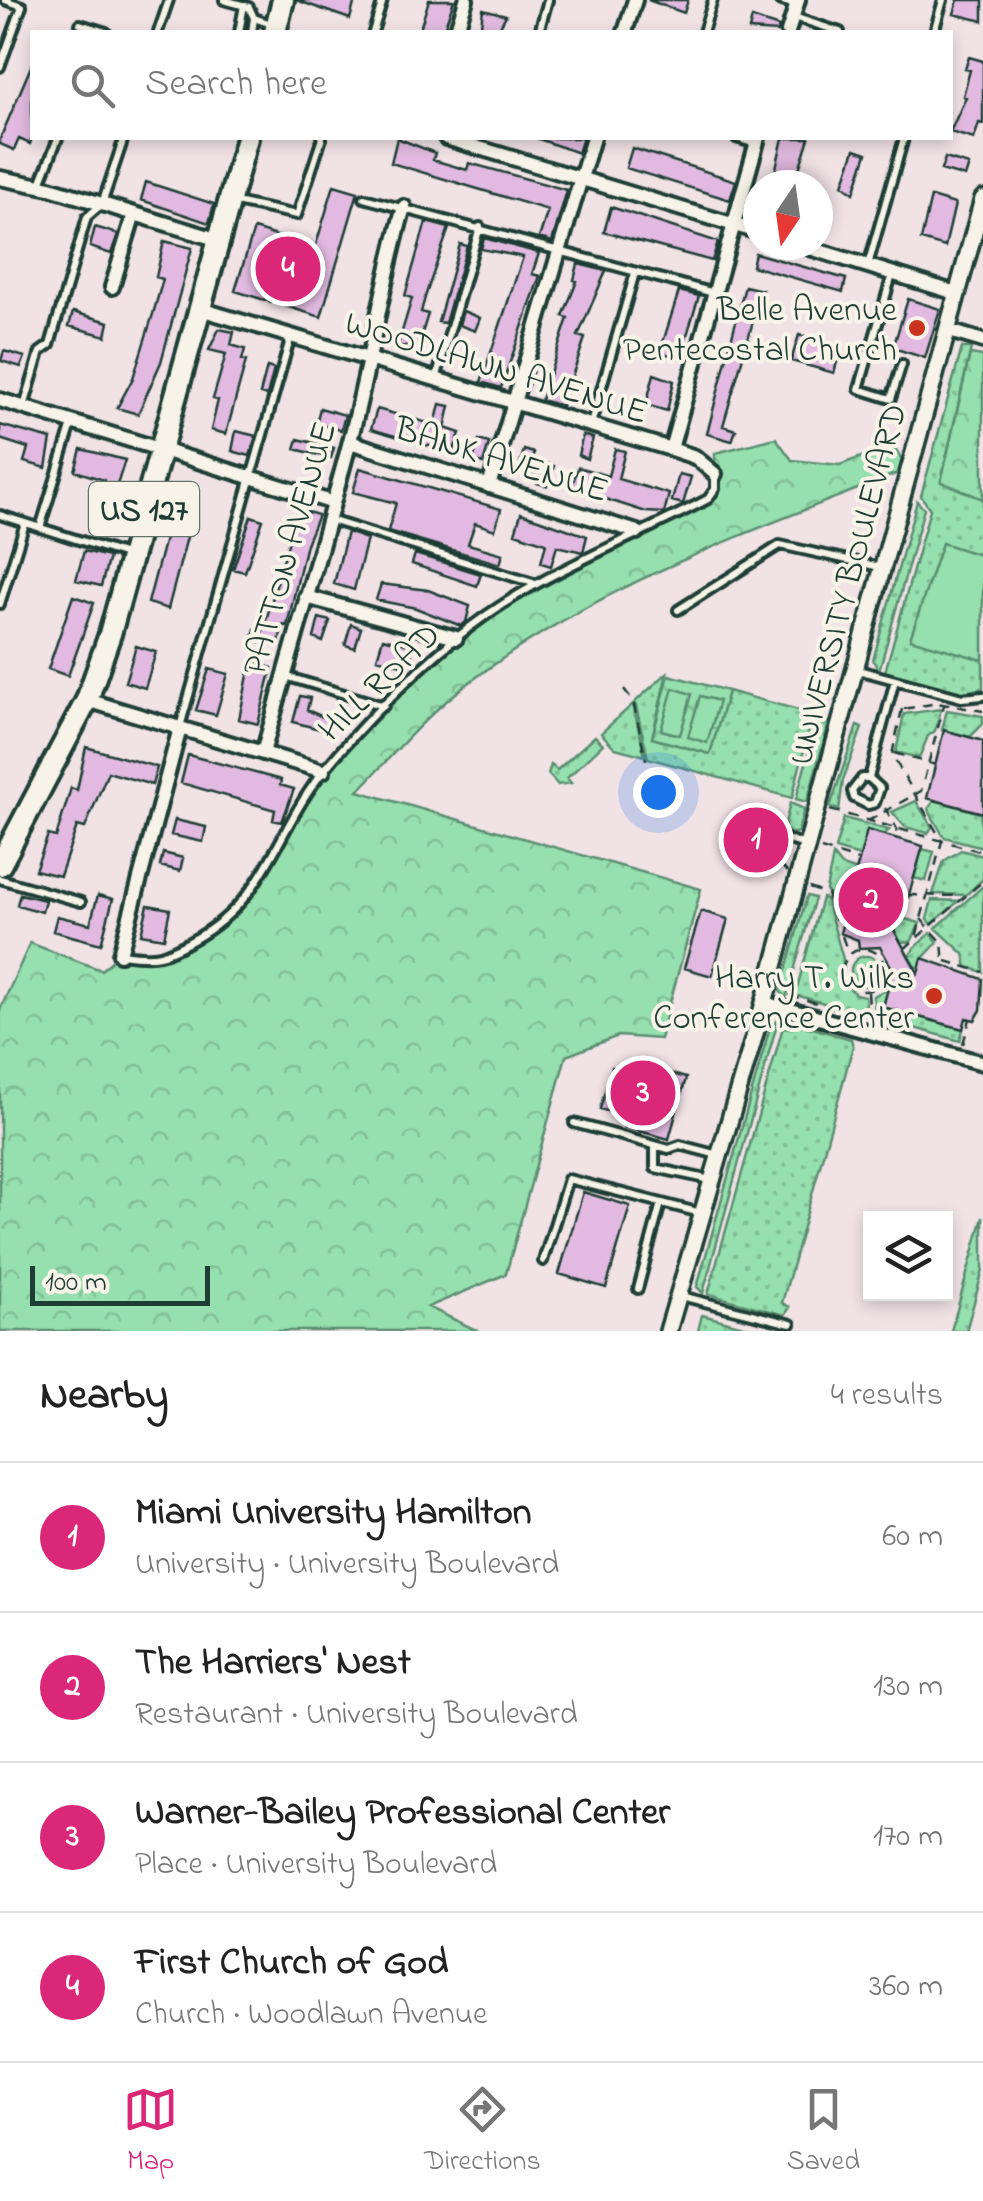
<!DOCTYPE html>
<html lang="en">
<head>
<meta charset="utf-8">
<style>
  body { margin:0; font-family:"Indie Flower",sans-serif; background:#f6f6f6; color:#222 }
  .controls { position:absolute; right:30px; bottom:30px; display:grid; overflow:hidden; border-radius:0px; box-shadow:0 5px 15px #0003 }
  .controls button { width:90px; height:90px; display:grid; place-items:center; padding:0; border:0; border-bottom:2px solid #e0e0e0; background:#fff; color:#222; font:50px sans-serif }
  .compass { position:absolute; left:743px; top:170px; width:90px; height:90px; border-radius:50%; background:#fff; box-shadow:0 5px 15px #0003; rotate:193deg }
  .scale { position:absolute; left:30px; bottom:25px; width:180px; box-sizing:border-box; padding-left:10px; border:5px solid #1f3d34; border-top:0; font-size:28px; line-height:35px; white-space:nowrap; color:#1f3d34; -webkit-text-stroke:8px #f7f3e8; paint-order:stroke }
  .you { position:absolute; left:658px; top:792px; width:35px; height:35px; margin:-25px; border:8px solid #fff; border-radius:50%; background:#1a73e8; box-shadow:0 0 0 15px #1a73e833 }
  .badge { display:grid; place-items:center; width:65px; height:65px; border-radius:50%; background:#db2777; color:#fff; font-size:32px; font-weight:700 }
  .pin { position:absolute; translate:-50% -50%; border:5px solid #fff; box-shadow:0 2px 10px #0006 }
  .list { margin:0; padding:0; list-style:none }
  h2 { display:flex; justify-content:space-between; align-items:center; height:130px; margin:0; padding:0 40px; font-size:42px }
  h2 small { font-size:32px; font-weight:400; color:#767676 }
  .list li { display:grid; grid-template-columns:65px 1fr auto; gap:30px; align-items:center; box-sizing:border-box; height:150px; padding:0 40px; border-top:2px solid #e0e0e0 }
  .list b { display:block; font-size:38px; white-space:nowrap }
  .list p { margin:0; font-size:32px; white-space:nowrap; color:#767676 }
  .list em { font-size:32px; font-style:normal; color:#767676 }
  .icon { flex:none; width:55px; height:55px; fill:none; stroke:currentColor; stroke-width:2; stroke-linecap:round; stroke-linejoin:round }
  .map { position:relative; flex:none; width:983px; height:1331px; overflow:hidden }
  .search { position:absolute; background:#fff; box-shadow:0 5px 15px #0003; left:30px; right:30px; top:30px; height:110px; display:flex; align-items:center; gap:25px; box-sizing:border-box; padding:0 35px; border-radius:0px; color:#767676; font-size:38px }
  .sheet { height:730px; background:#fff }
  nav { display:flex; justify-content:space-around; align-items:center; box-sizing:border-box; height:140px; border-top:2px solid #e0e0e0; background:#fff; font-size:28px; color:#767676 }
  nav a { display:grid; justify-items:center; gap:5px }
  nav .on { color:#db2777 }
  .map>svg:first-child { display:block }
  .grass { fill:url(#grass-dots); stroke:#5a8e71; stroke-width:2.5 }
  .forest { fill:url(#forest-crowns); stroke:#5a8e71; stroke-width:2.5 }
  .pitch { fill:#96dfae; stroke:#5a8e71; stroke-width:2.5 }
  .building { fill:#e2bae1; stroke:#1f3d34; stroke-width:2.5 }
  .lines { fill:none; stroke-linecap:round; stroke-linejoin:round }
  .service-casing { stroke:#1f3d34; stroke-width:14 }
  .minor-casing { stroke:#1f3d34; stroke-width:20 }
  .tertiary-casing { stroke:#1f3d34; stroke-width:22 }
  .primary-casing { stroke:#1f3d34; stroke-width:28 }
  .path { stroke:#1f3d34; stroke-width:2.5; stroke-dasharray:10 8; stroke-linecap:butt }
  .service { stroke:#f7f3e8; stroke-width:6 }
  .minor { stroke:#f7f3e8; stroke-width:12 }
  .tertiary { stroke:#f7f3e8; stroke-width:15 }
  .primary { stroke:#f7f3e8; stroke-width:20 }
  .poi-dot { fill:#c8321e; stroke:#f7f3e8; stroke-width:4 }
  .labels { text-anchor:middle; stroke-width:8; stroke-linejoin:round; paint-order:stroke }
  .shield { fill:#f7f3e8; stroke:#60746a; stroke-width:2.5 }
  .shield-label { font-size:32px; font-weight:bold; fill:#1f3d34 }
  .poi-label { font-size:35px; fill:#1f3d34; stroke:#f7f3e8; text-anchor:end }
  .street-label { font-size:35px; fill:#1f3d34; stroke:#f7f3e8 }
</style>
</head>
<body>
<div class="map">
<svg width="983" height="1331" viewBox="0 0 983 1331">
  <defs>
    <pattern id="grass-dots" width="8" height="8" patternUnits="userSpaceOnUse" patternTransform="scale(2.5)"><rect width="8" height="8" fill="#96dfae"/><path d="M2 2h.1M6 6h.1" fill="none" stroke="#81c096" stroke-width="1.8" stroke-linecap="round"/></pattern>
    <pattern id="forest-crowns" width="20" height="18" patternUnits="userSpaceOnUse" patternTransform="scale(2.5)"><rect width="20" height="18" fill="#96dfae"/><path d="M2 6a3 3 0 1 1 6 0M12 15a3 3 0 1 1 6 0" fill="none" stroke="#81c096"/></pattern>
  </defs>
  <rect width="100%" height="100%" fill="#f1e2e6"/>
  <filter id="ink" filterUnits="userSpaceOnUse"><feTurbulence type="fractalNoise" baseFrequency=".01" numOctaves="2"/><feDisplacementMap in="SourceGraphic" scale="20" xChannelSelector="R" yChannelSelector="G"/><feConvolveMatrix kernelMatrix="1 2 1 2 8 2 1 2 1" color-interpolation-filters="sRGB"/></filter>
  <g filter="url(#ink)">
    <path class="grass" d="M962,348H971L941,481L983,499V688L960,693L885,672L930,509L921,496Z
      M917,501L924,509L879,671L873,660Z
      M667,673L652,738L710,754L728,691L813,714L792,798L648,758L635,702Z
      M633,704L645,756L615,748L601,733Z
      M941,709L935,731L928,736L919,758L896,752L904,714Z
      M947,710L983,716V724L970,737L942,730Z
      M819,716L829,722L807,802L796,799Z
      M857,726L862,728L843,780L839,810L830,807Z
      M595,736L603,744L567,778L571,783L558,785L548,774L551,765L557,770Z
      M935,800L980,813L983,847L944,837L928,809Z
      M916,801L932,827L928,833L905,827L892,812Z
      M790,803L804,809L798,832L791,834L784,828Z
      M844,818L889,830L860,856L835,849Z
      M961,850L983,856V879L966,895L933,894L944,861Z
      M833,856L841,866L855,870L841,921L826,890Z
      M983,886V972L967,967L964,954L936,928Z
      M807,896L815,898L786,998L780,991Z
      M822,898L826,899L843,959L841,978L855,994L865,996L867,1015L795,995Z
      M932,900L959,901L932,924L927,919Z
      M894,916L920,923L911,942L887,941Z
      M931,933L938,942L924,957L921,968L906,964L914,948Z
      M851 971a15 15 0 1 1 30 0a15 15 0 1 1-30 0Z
      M888,989L883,1007L963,1029L960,1041L876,1017L873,996Z
      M778,1020L703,1293L697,1287L770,1027Z
      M795,1023L851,1039L853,1046L782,1303L790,1307L785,1315L708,1294L783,1027L793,1028Z
      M983,1217V1270L966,1331H951Z
      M702,1315L762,1331H698Z"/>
    <path class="forest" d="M970,354L983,356V499L941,482Z
      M776,438L792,460L840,465L893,445L908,469C752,532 589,586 456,693C421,721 390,758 358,791L701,889L660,1039L618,1036L566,1056L506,1274L428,1307L478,1331H0V1010L30,943L101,970L120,954L158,959L214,929L245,900L323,771L456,638L534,584L708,498L715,489V453Z
      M669,675L728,691L710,754L652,738Z
      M922,849L934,852L926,881L914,878Z"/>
    <path class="pitch" d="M942,543L983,556V660L910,639Z
      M673,688L692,694L680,735L661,730Z
      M700,696L719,701L707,743L688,737Z"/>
    <path class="building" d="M296,0H355L350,19Z
      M429,0H454L443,32H419Z
      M648,0H688L684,13Z
      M958,0H983V21L954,14Z
      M483,9L506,15L497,32H480Z
      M752,18L779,27L778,32L749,30Z
      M969,57L983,61V124L979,123L974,139L950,132L966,97L963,96L970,70L965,69Z
      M32,64V137L30,144L19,139L14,150L0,144V139Z
      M397,138L435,153L433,160L467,170L469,163L567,190L552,242L539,238L548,210L391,163Z
      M536,138H583L578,153Z
      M783,138H809L794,185H772Z
      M632,148L736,181L730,200L626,168Z
      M855,149L867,153L854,193L843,185Z
      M945,158L969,165L965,177L941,170Z
      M146,182L214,204L209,223L141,200Z
      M334,185L358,192L321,317L235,291L254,229L315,248Z
      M931,197L955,204L945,247L921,240Z
      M611,207L718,242L712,261L604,232Z
      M426,222L449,228L426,294L421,312L428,314L417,349L398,345L412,298L405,296Z
      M95,227L118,234L111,254L90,247Z
      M484,238L539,253L532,274L540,276L501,388L481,382L523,257L481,249Z
      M164,241L192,248L161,362L138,414L117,408L133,378L153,314L163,279L156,277Z
      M460,244L467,246L445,323L438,322Z
      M755,253L846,279L843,292L752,266Z
      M578,264L606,271L578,336L585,338L562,406L541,400L568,318L563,316L577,281L574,280Z
      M745,286L762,290L723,426L736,430L732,441L707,434Z
      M679,291L699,296L680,358L660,352Z
      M908,299L940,309L925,358L893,348Z
      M463,311L480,318L475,331L459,325Z
      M73,312L109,322L106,336L69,326Z
      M219,329L234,332L231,345L245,349L242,360L246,361L226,434L211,430L218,400L213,399L226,354L209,350Z
      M799,335L841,347L834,373L791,361Z
      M4,351L25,357L21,367L1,361Z
      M267,367L274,369L267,396L260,394Z
      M654,374L674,381L667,411L646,405Z
      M440,404L450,406L445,428L460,433L453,453L371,429L377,409L435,425Z
      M320,408L345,415L341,430L316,424Z
      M0,425L51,439L46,468L24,462L28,448L0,439Z
      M236,431L256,436L250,456L232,451Z
      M583,435L593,438L587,459L578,455Z
      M298,439L334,448L331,458L295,449Z
      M479,440L489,443L483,464L473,461Z
      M81,449L125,460L116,488L123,490L120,500L99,494L104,480L75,471Z
      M615,449L625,451L618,479L669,494L664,513L646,512L571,488L578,467L608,476Z
      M524,450L534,453L532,459L554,466L547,486L537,483L539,477L518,470Z
      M360,468L501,509L495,530L475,523L468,544L503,554L500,564L388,531L396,503L353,492Z
      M679,474L691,477L683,504L672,501Z
      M298,509L318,515L306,544L287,626L283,625L278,646L252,640L255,629L263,631Z
      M172,512L192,518L168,609L148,603Z
      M521,513L587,536L583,552L557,546L551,566L541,563L546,543L515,533Z
      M251,516L263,520L245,572L233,569Z
      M347,532L367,539L354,590L334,584Z
      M84,551L109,557L101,586L76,580Z
      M415,554L481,574L477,586L412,564Z
      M381,584L428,590L470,606L466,622L461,626L416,608L376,600Z
      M73,596L94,603L68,676L48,669Z
      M319,618L330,621L323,642L314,638Z
      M351,624L361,628L355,648L345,645Z
      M383,638L414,646L408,667L377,658Z
      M136,646L156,652L145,688L125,682Z
      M251,661L272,668L258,724L239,719Z
      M209,669L228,674L216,715L196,710Z
      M300,696L310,698L307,710L330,720L327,731L293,722Z
      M944,730L983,741V813L927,798Z
      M86,747L157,767L152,785L108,772L85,828L77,826L60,876L35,870L48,835L56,837L71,788L77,790Z
      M188,755L281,780L280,785L294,789L282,822L273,820L275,810L181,783Z
      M175,820L206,827L203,842L171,835Z
      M867,830L923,846L902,919L885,914L918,973L922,958L983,979L981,1010L975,1020L966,1018L963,1029L883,1007L893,970L880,947L859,948L858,940L840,933Z
      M163,853L183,858L180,871L160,866Z
      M20,894L45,900L42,912L17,905Z
      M98,895L113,899L101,944L53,931L57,916L90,924Z
      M148,905L170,909L164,938L141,934Z
      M701,911L728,919L712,976L684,968Z
      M642,1065L686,1078L669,1139L624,1127L627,1117L600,1109L612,1067L640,1075Z
      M583,1192L630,1206L606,1288L559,1274Z"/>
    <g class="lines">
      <g class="service-casing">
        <path id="service" d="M224,0L249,7L254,18L274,25
          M779,0L795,5
          M794,17L840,32
          M80,24L106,32
          M158,32L169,0
          M239,32L244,5
          M252,32L254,18
          M373,32L383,0
          M539,32L548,0
          M703,32L713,0
          M934,32L943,0
          M0,67L22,6L5,0
          M736,138L756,144
          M40,184L58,138
          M364,198L714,293
          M231,201L297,215L322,138
          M868,265L904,138
          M892,275L859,389L891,399L902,364
          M436,379L480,227
          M24,407L40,352L50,345L87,217L102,204L124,138
          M591,424L635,273
          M0,515L129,556
          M330,520L533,583
          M40,528L72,424
          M0,604L25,523
          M678,610L780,545L880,567
          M858,670L962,698L983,696
          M285,676L384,706
          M180,727L291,336
          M869,778L880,788L875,803L868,805L854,798L852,791L862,778H869L895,680
          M775,836L806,845
          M0,879L81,902
          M122,954C157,959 162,957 193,940C269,899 275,829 326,768C364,722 409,677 455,639C531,576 623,544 708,499L715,489V474
          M574,1123L669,1149L680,1145L718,1155
          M655,1145V1168L711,1180
          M543,1261L568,1179L701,1213
          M638,1289L661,1203
          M681,1296L791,1324"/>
      </g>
      <g class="minor-casing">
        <path id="minor" d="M456,32L466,0
          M625,32L635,0
          M788,32L798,0
          M446,138L758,232
          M0,178L50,188L219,240
          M800,245L956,293
          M112,287L134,214
          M200,309L671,449L695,457L715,474
          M946,330L983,341
          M0,400L331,502
          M350,442L637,532
          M671,449L758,138
          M489,486L593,138
          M306,597L456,638
          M87,700L323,771
          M263,753C292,648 323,543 351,437C371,360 382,283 404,207
          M120,954L180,728
          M764,1003L983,1063"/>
      </g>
      <g class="tertiary-casing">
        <path id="tertiary" d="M668,1331L764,1003L983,199"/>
      </g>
      <g class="primary-casing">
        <path id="primary" d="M275,32L283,0
          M0,865L87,700L110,634L247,138"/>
      </g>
      <path class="path" d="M624,689L633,701L646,760
        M902,709L892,755L942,841L915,941
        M904,709L937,703L983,711
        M894,753L936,765
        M885,808L897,829L895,838
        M830,810L983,852
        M868,821L921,791L944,705
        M821,849L858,860
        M770,853L787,872
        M809,888L827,894L838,927
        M908,895L962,896
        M921,919L942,942L944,964
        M842,936L848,953
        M904,949L983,881
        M843 970a21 21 0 1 1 42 0a21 21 0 1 1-42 0Z
        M946,961L983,972
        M868,992L870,1019
        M789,995L837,1009
        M963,1044L970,1019"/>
      <use href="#service" class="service"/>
      <use href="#minor" class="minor"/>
      <use href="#tertiary" class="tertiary"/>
      <use href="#primary" class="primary"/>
    </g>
  </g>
  <g class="poi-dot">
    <circle cx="917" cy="328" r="10"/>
    <circle cx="934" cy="996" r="10"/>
  </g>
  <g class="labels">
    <rect class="shield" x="89" y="482" width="110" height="54" rx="8"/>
    <g class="shield-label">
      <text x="144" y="520">US 127</text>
    </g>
    <g class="poi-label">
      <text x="897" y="320">Belle Avenue<tspan x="897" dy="40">Pentecostal Church</tspan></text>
      <text x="914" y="988">Harry T. Wilks<tspan x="914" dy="40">Conference Center</tspan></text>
    </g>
    <g class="street-label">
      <text transform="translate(497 366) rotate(17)" y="12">WOODLAWN AVENUE</text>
      <text transform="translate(502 458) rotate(17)" y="12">BANK AVENUE</text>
      <text transform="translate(288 548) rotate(-74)" y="12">PATTON AVENUE</text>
      <text transform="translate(846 584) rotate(-75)" y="12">UNIVERSITY BOULEVARD</text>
      <text transform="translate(378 681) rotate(-44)" y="12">HILL ROAD</text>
    </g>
  </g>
</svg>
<div class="controls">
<button><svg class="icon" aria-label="layers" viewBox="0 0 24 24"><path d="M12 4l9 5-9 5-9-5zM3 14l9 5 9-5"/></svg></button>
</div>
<svg class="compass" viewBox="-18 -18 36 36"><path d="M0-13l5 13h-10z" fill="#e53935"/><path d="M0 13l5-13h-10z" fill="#767676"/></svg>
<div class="scale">100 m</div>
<div class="you"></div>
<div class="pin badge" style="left:756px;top:840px">1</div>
<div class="pin badge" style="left:871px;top:900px">2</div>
<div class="pin badge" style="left:643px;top:1093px">3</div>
<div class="pin badge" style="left:288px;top:269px">4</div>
<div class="search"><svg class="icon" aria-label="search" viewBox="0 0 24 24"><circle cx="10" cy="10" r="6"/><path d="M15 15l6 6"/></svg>Search here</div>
</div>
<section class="sheet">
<h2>Nearby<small>4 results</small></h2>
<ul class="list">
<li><span class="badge">1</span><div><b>Miami University Hamilton</b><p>University · University Boulevard</p></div><em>60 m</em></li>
<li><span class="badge">2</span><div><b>The Harriers' Nest</b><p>Restaurant · University Boulevard</p></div><em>130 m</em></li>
<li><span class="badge">3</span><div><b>Warner-Bailey Professional Center</b><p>Place · University Boulevard</p></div><em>170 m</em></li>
<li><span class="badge">4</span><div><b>First Church of God</b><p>Church · Woodlawn Avenue</p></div><em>360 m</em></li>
</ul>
</section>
<nav>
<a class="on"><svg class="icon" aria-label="map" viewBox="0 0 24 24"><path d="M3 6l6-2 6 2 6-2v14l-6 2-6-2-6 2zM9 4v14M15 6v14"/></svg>Map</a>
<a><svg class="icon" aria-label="directions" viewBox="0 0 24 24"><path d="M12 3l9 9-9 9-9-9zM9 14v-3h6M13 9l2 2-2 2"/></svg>Directions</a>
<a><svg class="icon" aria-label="saved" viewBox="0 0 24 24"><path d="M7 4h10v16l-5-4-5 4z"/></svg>Saved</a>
</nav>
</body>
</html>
